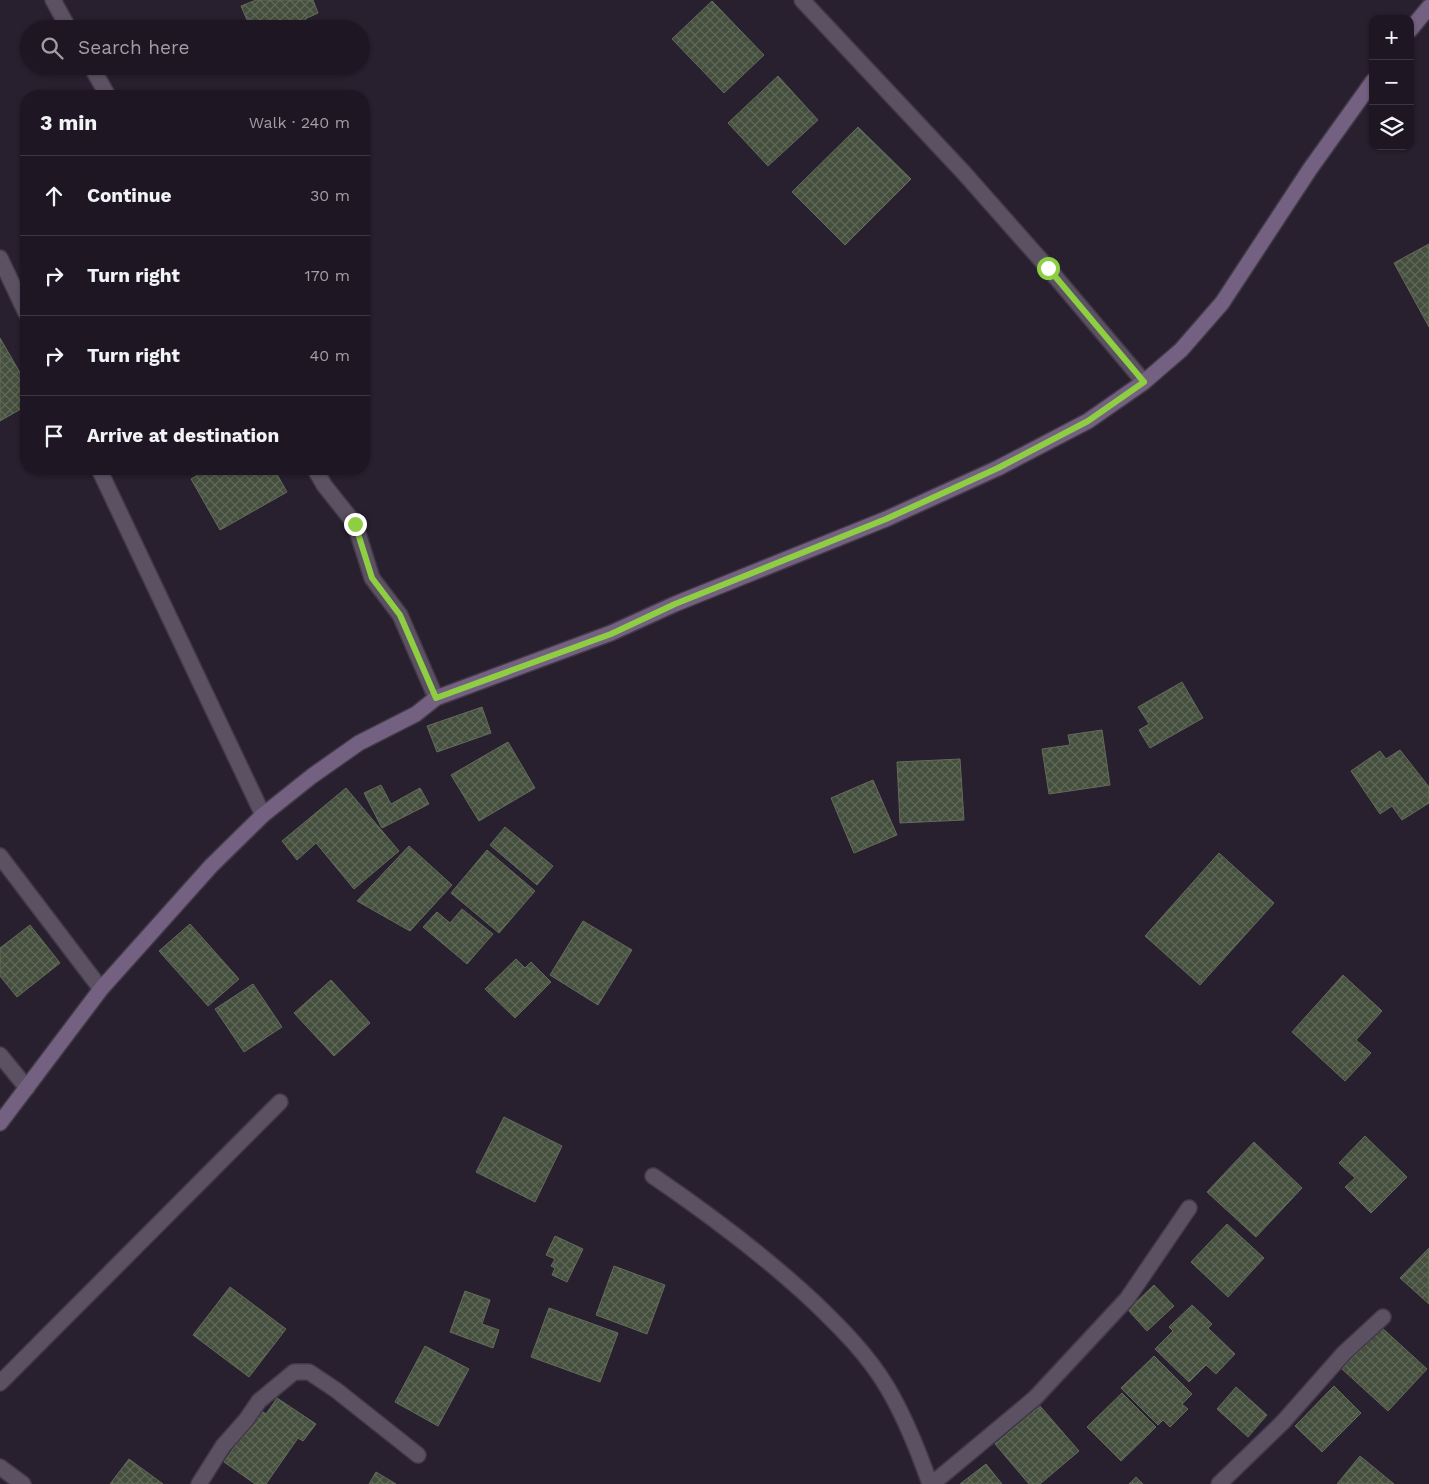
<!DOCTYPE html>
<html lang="en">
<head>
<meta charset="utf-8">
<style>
  body { margin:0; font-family:"Work Sans",sans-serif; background:#26202b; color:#f1f3f6 }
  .controls { position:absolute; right:15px; top:15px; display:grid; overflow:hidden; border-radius:10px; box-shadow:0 1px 4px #0004 }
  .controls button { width:45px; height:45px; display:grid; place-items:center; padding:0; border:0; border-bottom:1px solid #3c3641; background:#1e1723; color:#f1f3f6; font:25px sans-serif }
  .stop { position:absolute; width:15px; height:15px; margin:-11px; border:4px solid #8ece43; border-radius:50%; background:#fff }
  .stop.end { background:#8ece43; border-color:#fff; box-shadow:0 1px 5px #0008 }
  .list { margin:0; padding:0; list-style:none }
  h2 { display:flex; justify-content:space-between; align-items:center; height:65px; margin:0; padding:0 20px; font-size:21px }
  h2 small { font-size:16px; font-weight:400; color:#a19fa6 }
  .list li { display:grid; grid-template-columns:32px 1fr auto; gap:15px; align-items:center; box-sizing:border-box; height:80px; padding:0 20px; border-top:1px solid #3c3641 }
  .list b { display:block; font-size:19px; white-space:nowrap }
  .list em { font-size:16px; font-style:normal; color:#a19fa6 }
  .icon { flex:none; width:28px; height:28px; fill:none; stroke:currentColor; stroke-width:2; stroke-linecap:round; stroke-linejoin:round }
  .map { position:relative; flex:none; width:1429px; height:1484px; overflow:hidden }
  .search { position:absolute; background:#1e1723; box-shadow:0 1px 4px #0004; left:20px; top:20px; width:350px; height:55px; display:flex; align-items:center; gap:12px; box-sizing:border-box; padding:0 18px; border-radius:28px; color:#a19fa6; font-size:19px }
  .panel { position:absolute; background:#1e1723; box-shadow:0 1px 4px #0004; left:20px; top:90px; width:350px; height:385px; border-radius:20px }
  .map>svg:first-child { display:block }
  .building { fill:url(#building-cross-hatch); stroke:#626c59 }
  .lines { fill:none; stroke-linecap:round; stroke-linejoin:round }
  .street-casing { stroke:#413947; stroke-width:18 }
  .secondary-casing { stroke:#413947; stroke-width:18 }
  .street { stroke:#5b5163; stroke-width:15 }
  .secondary { stroke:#746182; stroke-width:15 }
  .route { stroke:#8ece43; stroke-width:6 }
</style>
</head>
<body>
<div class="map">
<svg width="1429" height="1484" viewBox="0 0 1429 1484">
  <defs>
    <pattern id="building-cross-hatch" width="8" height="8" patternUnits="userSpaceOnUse" patternTransform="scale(1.25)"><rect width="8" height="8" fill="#454f3d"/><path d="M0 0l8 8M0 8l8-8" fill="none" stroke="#606859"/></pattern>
  </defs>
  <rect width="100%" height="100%" fill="#281f2f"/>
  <path class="building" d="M256,0H313L318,13L305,19L310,29H251L241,6Z
    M712,1L764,55L724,93L672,39Z
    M778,76L818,120L768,166L728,123Z
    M858,127L911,179L845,245L792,192Z
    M1429,244V327L1394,263Z
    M0,338L26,383V406L0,421Z
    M208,469H274L287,492L220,530L191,479Z
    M1182,682L1203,718L1150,748L1139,730L1149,724L1138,707Z
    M482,707L491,733L437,752L427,726Z
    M1102,730L1110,785L1049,794L1042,749L1070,745L1068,735Z
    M508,742L535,788L479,821L451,775Z
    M1400,750L1429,787V803L1402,820L1392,806L1380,814L1351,771L1380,751L1386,759Z
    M960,759L964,820L900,823L897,762Z
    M873,780L897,835L854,853L831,798Z
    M381,785L391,804L420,788L429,804L382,828L364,793Z
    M346,788L399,851L354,889L316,843L297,860L282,841Z
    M505,827L553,866L537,885L490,845Z
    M409,846L452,885L410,931L357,901Z
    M487,850L535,891L499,933L451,893Z
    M1219,853L1274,903L1200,985L1145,936Z
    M462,909L493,934L467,964L423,927L437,912L450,923Z
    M583,921L632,950L598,1005L550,975Z
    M190,924L239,979L208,1006L159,951Z
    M30,925L60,963L17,997L0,976V948Z
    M516,959L525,968L531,962L551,982L515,1018L485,989Z
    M1343,975L1382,1011L1356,1040L1371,1053L1345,1081L1292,1032Z
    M331,980L370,1023L334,1056L294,1013Z
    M253,984L282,1027L244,1052L215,1009Z
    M504,1117L562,1146L535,1202L476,1172Z
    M1365,1136L1407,1177L1371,1213L1345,1187L1355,1178L1339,1163Z
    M1254,1142L1302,1188L1256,1237L1207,1192Z
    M1227,1224L1264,1258L1228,1297L1191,1262Z
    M555,1236L583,1249L567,1282L552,1275L555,1268L551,1266L555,1259L546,1255Z
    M1429,1248V1304L1400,1278Z
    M614,1266L665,1285L647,1334L596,1315Z
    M1154,1285L1174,1306L1147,1331L1128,1310Z
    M230,1287L286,1329L249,1377L193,1335Z
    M465,1291L490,1300L482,1324L499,1330L493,1348L450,1332Z
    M1192,1305L1212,1324L1208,1328L1235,1354L1216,1374L1206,1365L1189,1382L1155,1349L1173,1331L1169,1327Z
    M549,1308L618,1333L600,1382L531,1357Z
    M1381,1327L1427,1369L1388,1411L1342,1369Z
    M425,1346L469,1369L438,1426L395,1402Z
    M1154,1356L1192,1394L1182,1404L1188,1409L1170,1427L1163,1420L1158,1425L1121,1388Z
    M1334,1386L1361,1413L1322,1452L1295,1426Z
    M1236,1387L1267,1415L1248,1437L1217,1409Z
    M1122,1393L1156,1427L1121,1461L1087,1427Z
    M277,1398L316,1424L303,1441L298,1438L266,1484H255L224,1462L260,1410L266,1414Z
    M1040,1406L1079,1451L1040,1484H1029L995,1444Z
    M1360,1456L1394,1484H1337Z
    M129,1459L163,1484H110Z
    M986,1464L1002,1484H960Z
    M376,1472L396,1484H369Z
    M1136,1477L1143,1484H1129Z"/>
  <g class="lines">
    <g class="street-casing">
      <path id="street" d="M53,0L69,29
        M802,0L964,173L1048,268L1144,382
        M91,66L108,96
        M0,258L26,313
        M99,469L263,815
        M315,469L324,485L355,524L372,578L400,615L436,698
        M0,856L101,989
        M0,1055L27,1088
        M653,1176C710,1215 764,1255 815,1303C841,1328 868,1355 887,1387C905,1417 918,1450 930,1484
        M0,1383L280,1102
        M0,1467L23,1484
        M199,1484L223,1446L246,1420L259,1401L294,1372H309L336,1390L418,1455
        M932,1484L1035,1398L1127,1299L1189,1208
        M1219,1484L1283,1422L1344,1353L1383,1317"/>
    </g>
    <g class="secondary-casing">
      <path id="secondary" d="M1410,30L1429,7
        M0,1123L101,989L211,866L263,815L312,776L359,743L416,714L436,698L611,633L675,604L886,519L998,468L1088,421L1144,382L1181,350L1222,303L1310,169L1373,81"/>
    </g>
    <use href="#street" class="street"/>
    <use href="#secondary" class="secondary"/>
  </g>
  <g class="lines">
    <path class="route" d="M355,524L372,578L400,615L436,698L611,634L675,604L886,519L998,468L1088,421L1144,382L1048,268"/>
  </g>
</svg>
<div class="controls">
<button>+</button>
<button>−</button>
<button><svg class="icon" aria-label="layers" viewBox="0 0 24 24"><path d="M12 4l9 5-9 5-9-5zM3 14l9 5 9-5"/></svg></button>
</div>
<div class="stop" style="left:1048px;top:268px"></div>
<div class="stop end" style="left:355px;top:524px"></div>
<div class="search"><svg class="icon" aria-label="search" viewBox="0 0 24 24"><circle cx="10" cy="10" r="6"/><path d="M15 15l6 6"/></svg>Search here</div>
<section class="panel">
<h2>3 min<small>Walk · 240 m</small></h2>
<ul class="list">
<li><svg class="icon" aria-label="ahead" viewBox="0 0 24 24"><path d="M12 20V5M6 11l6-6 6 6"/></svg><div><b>Continue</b></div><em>30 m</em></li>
<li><svg class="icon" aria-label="right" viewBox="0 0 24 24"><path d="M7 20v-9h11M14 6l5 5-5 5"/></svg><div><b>Turn right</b></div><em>170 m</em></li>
<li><svg class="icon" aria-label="right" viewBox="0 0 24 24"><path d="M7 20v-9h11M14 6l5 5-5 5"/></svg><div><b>Turn right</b></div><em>40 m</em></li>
<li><svg class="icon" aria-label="arrive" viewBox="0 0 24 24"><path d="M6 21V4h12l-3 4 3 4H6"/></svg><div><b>Arrive at destination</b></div></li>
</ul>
</section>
</div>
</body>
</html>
